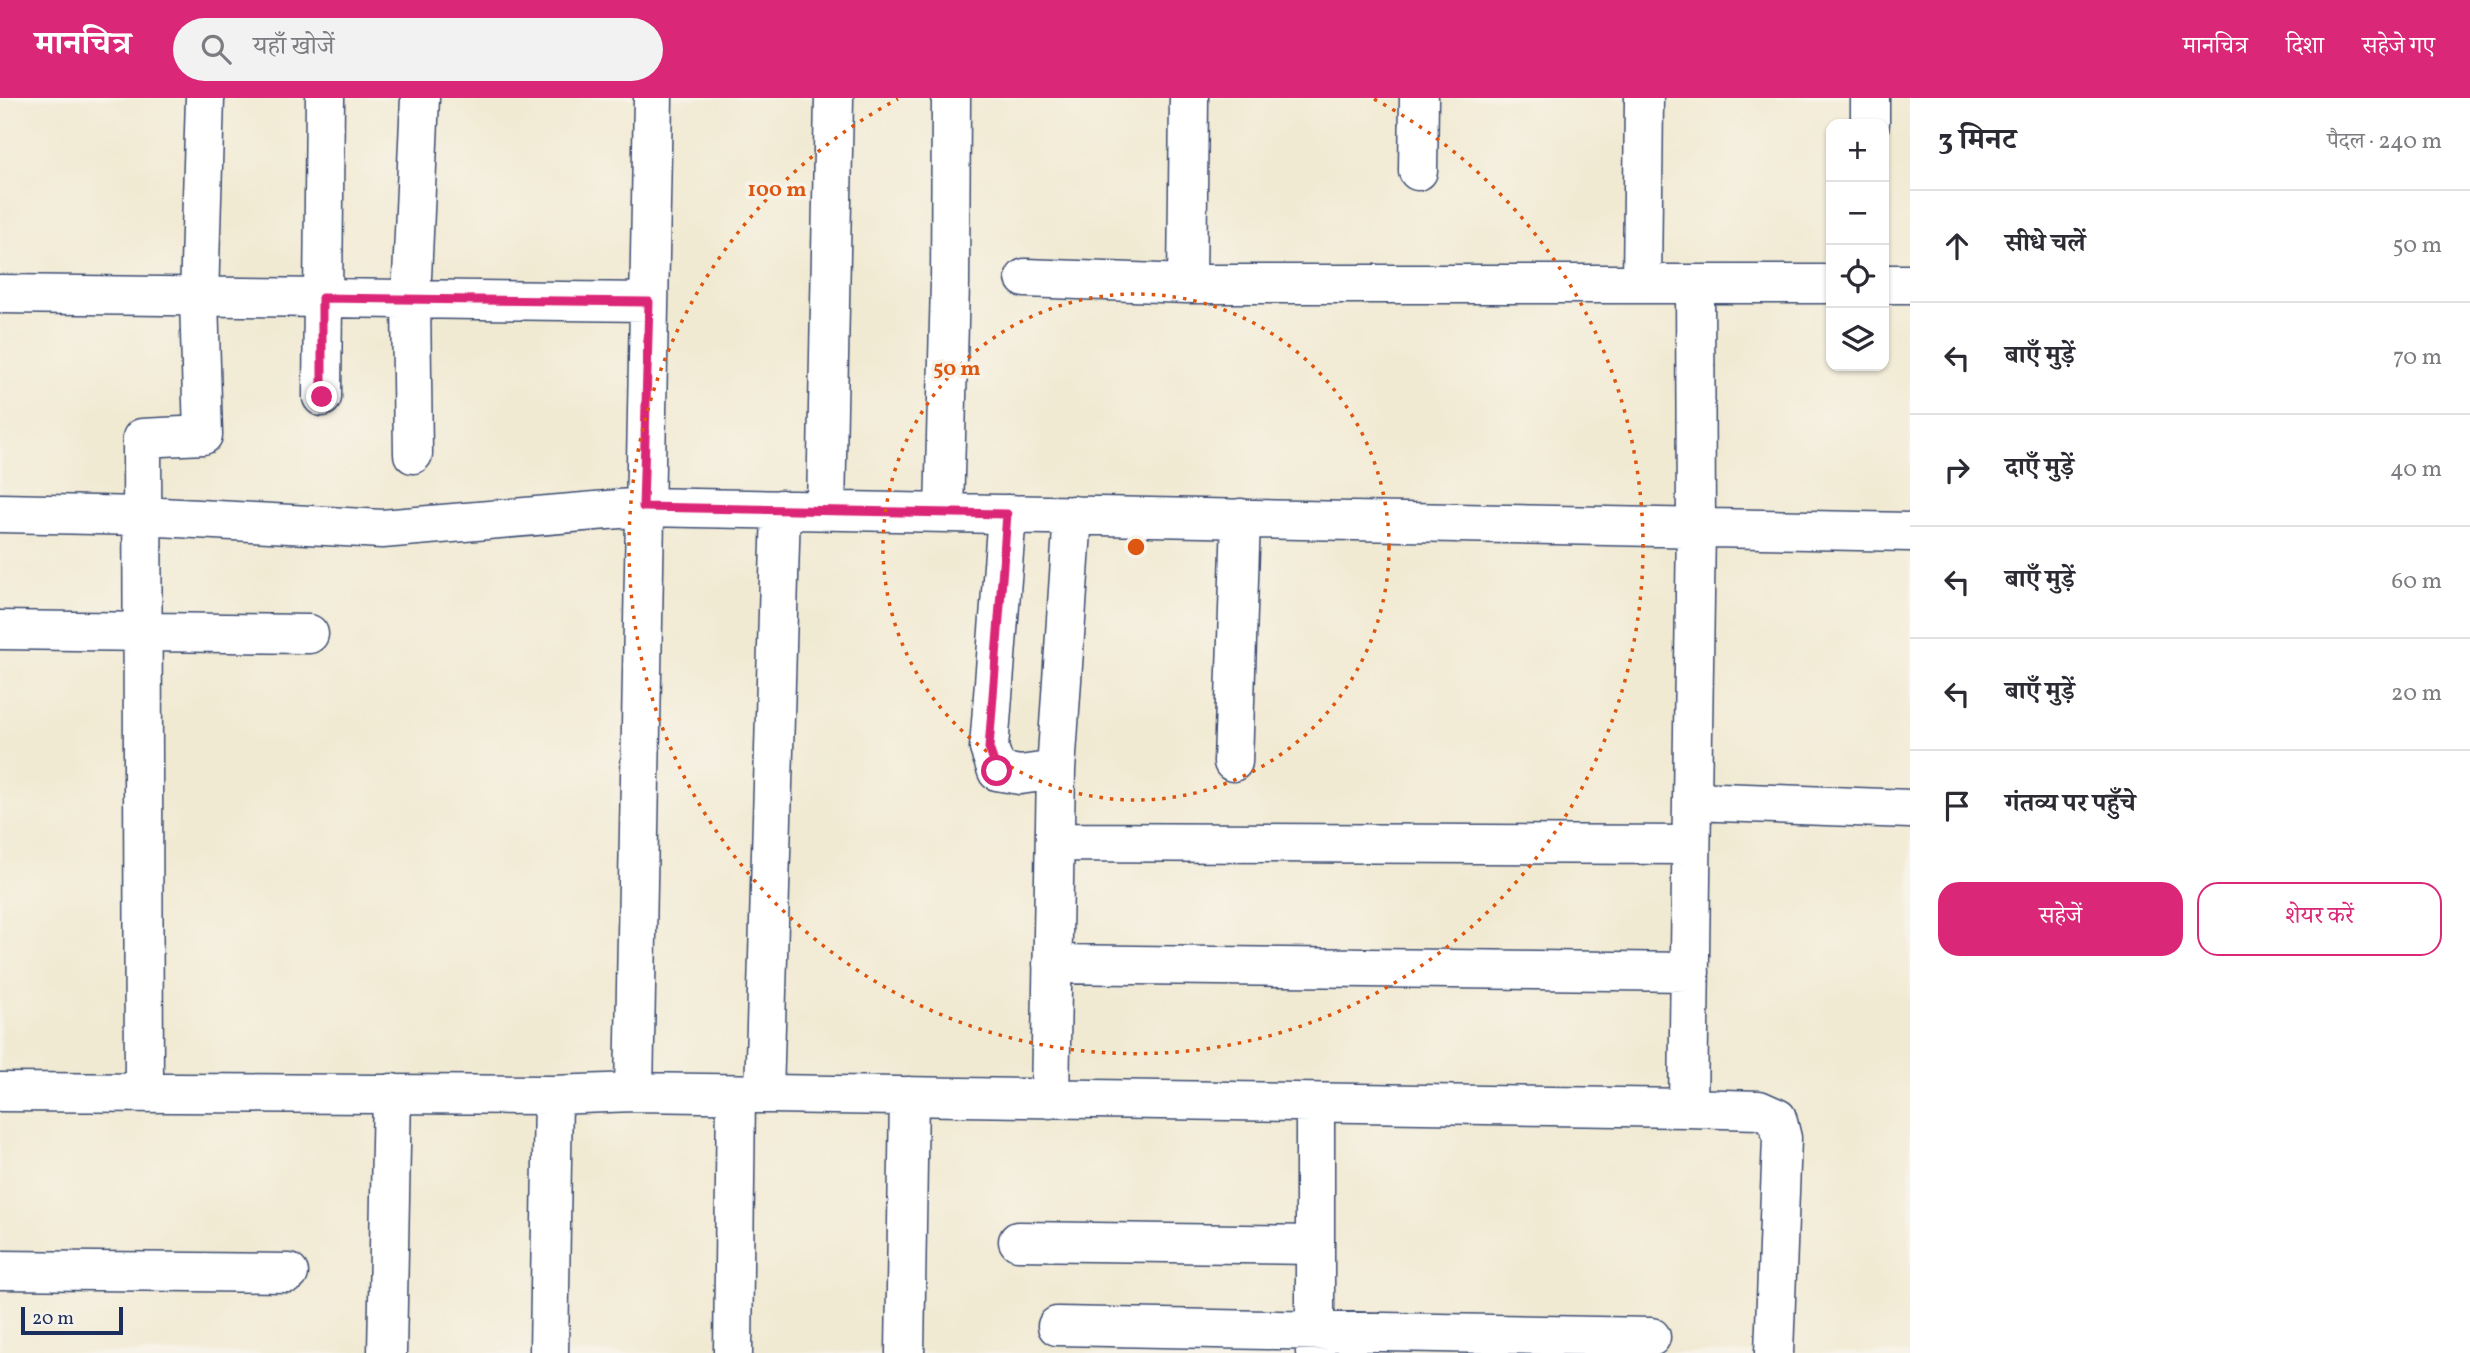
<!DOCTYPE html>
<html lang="hi">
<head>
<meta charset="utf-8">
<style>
  body { margin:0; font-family:Vollkorn,"Noto Serif Devanagari",serif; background:#f2f2f3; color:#2b2b33 }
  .controls { position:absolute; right:21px; top:21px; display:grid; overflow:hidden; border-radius:14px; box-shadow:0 2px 5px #0004 }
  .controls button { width:63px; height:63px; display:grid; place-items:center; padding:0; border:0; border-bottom:2px solid #e1e1e2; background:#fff; color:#2b2b33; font:35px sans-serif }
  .scale { position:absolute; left:21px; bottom:18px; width:102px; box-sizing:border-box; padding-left:7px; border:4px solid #1b2f5e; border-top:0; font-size:19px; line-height:24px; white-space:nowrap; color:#1b2f5e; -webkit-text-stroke:5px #f7f3e8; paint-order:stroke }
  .stop { position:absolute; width:21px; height:21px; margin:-16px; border:5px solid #db2777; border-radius:50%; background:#fff }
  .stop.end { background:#db2777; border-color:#fff; box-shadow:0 2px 7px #0008 }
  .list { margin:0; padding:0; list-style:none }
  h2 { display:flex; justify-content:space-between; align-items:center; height:91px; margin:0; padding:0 28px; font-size:30px }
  h2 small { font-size:23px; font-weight:400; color:#7c7c81 }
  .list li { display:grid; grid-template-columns:46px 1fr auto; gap:21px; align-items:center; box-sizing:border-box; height:112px; padding:0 28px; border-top:2px solid #e1e1e2 }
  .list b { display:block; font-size:26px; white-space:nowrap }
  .list em { font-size:23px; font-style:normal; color:#7c7c81 }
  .actions { display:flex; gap:14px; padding:21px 28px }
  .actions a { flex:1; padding:16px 0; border:2px solid #db2777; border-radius:21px; text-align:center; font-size:24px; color:#db2777 }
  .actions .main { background:#db2777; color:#fff }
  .icon { flex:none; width:38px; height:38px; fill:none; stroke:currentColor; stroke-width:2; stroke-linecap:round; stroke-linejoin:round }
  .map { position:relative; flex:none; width:1910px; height:1255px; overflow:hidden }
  header { display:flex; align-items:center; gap:42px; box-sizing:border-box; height:98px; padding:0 35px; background:#db2777; color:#fff }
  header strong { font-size:33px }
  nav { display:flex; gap:38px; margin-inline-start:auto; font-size:24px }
  .search { width:490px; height:63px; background:#f2f2f3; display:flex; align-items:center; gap:18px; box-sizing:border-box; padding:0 24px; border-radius:38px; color:#7c7c81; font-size:26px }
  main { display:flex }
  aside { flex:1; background:#fff }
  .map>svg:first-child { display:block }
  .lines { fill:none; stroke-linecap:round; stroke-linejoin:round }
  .minor-casing { stroke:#3b4b70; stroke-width:41 }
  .minor { stroke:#fff; stroke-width:38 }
  .route { stroke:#db2777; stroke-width:9 }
  .ring { fill:none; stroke:#de5710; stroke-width:3.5; stroke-dasharray:3.5 7 }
  .centre { fill:#de5710; stroke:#f7f3e8; stroke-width:3.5 }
  .ring-label { font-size:21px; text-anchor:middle; font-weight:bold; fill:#de5710; stroke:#f7f3e8; stroke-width:7; stroke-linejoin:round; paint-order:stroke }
</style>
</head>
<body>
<header>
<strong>मानचित्र</strong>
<div class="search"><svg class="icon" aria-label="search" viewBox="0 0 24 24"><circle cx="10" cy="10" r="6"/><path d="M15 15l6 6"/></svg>यहाँ खोजें</div>
<nav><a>मानचित्र</a><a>दिशा</a><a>सहेजे गए</a></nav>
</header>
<main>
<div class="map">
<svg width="1910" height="1255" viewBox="0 0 1910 1255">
  <rect width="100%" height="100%" fill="#f7f3e8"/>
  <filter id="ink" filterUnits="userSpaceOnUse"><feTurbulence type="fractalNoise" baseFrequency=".0143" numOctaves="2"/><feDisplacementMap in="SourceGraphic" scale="14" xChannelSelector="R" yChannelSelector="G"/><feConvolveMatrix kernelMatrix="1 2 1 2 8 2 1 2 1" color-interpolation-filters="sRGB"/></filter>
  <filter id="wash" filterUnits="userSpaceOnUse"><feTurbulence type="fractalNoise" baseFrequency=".00686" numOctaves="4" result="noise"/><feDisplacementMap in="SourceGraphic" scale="28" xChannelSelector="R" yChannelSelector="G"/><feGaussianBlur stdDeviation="1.57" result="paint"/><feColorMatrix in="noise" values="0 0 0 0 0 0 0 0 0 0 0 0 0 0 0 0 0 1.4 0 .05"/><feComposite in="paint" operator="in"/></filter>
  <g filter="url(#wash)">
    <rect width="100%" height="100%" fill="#f1ead3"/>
  </g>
  <g filter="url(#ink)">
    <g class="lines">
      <g class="minor-casing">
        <path id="minor" d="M1870,26V0
          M1418,73L1419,0
          M1025,180L1187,186H1831
          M1187,186L1189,0
          M1642,186L1644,0
          M1884,186H1910
          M0,196L649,204
          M322,299L325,0
          M413,356L411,202L420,0
          M826,413L834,0
          M0,415L142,418L382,431L643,409L1910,434
          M944,415L950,185L951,0
          M1007,416L989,650L997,673L1020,677L1056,672L1050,1001
          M0,532L309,536
          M1233,664L1241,420
          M1056,672L1073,417
          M1692,703L1696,429L1695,186
          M1055,744L1691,747
          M1052,866L1690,874
          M0,994L553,997L634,994L1688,1010L1692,703L1910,711
          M634,994L653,0
          M144,995L142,340L203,337L199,200L205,0
          M764,996L781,411
          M1315,1005V1255
          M1688,1010L1759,1012L1777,1020L1782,1040L1774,1255
          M1018,1143L1315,1147
          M0,1172L289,1175
          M1057,1228L1651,1239
          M387,1255L392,995
          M549,1255L553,997
          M733,1255L736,996
          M905,1255L909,998"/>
      </g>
      <use href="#minor" class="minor"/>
    </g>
  </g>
  <g class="lines" filter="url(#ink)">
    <path class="route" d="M322,299V200L649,204L643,409L1007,416L989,650L997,673"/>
  </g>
  <g class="ring">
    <circle cx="1136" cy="449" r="253"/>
    <path d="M1374 1A507 507 0 1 1 898 1"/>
  </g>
  <circle cx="1136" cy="449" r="10" class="centre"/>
  <g class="ring-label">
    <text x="777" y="98">100 m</text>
    <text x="957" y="277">50 m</text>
  </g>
</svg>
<div class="controls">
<button>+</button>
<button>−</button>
<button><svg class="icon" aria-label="locate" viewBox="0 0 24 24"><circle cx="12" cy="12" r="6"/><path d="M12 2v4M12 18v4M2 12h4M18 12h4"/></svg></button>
<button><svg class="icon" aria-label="layers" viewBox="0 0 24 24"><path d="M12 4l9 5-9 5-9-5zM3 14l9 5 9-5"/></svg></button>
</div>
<div class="scale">20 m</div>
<div class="stop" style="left:997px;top:673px"></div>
<div class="stop end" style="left:322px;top:299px"></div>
</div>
<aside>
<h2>3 मिनट<small>पैदल · 240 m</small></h2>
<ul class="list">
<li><svg class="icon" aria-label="ahead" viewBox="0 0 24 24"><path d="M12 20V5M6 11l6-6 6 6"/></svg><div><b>सीधे चलें</b></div><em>50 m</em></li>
<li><svg class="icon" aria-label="left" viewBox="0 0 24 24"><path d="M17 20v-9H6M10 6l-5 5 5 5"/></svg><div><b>बाएँ मुड़ें</b></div><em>70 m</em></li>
<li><svg class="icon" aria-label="right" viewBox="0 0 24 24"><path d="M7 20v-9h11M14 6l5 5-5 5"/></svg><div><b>दाएँ मुड़ें</b></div><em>40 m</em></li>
<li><svg class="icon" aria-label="left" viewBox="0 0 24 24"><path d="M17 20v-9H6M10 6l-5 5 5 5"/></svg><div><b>बाएँ मुड़ें</b></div><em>60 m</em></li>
<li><svg class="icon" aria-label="left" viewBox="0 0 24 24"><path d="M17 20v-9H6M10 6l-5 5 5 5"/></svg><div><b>बाएँ मुड़ें</b></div><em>20 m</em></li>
<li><svg class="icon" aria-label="arrive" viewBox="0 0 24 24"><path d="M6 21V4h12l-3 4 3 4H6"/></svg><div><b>गंतव्य पर पहुँचे</b></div></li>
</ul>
<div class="actions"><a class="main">सहेजें</a><a>शेयर करें</a></div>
</aside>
</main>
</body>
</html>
